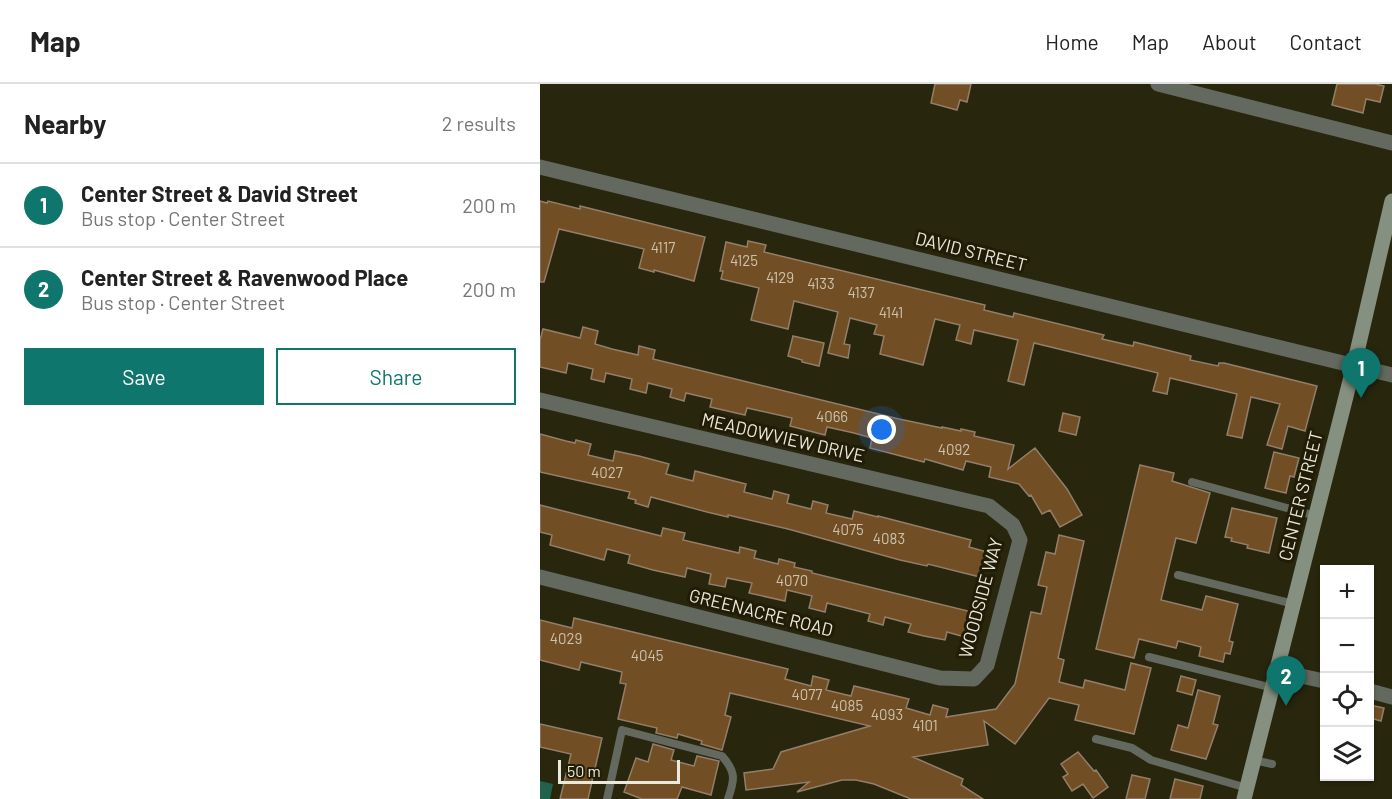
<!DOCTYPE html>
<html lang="en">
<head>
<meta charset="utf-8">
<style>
  body { margin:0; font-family:Barlow,sans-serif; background:#f2f2f2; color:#222 }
  .controls { position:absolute; right:18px; bottom:18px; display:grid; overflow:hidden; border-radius:0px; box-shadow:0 2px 4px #0004 }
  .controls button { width:54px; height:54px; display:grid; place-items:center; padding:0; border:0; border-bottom:2px solid #e0e0e0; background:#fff; color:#222; font:30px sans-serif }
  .scale { position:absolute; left:18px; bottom:15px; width:122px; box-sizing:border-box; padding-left:6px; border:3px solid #ebe9db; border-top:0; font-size:16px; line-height:21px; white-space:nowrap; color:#ebe9db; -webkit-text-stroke:4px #201c05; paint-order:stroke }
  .you { position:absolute; left:342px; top:346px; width:21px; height:21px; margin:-15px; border:4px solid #fff; border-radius:50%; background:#1a73e8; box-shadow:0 0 0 9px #1a73e833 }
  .badge { display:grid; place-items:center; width:39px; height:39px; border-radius:50%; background:#0f766e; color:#fff; font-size:20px; font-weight:700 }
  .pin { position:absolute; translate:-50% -50px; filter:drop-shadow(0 2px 3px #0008) }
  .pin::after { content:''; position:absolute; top:32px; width:21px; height:18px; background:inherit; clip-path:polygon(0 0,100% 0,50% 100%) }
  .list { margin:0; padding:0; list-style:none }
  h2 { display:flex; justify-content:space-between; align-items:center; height:78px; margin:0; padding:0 24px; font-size:26px }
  h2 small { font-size:20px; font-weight:400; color:#767676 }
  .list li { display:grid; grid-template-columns:39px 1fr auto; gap:18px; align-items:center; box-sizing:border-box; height:84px; padding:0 24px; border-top:2px solid #e0e0e0 }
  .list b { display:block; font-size:22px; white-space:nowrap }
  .list p { margin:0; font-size:20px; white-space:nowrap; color:#767676 }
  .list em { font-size:20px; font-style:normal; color:#767676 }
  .actions { display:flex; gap:12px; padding:18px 24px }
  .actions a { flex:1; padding:14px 0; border:2px solid #0f766e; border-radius:0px; text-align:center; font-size:21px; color:#0f766e }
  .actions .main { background:#0f766e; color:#fff }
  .icon { flex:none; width:33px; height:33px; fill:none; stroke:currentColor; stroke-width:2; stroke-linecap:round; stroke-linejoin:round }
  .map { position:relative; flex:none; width:852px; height:715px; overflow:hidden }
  header { display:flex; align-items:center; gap:36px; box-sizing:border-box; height:84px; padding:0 30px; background:#fff; border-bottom:2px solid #e0e0e0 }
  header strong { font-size:28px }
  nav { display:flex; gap:33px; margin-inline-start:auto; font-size:21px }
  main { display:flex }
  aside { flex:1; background:#fff }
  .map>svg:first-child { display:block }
  .water { fill:#21624d }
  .building { fill:#714e24; stroke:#927e69; stroke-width:1.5 }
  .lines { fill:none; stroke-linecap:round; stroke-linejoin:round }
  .lane { stroke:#63695f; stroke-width:8 }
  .street { stroke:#63695f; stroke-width:15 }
  .secondary { stroke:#859080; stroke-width:15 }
  .labels { text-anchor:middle; stroke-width:6; stroke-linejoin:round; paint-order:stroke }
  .number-label { font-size:15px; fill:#ccc2ad }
  .street-label { font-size:18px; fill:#ebe9db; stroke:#201c05 }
</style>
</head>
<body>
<header>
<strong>Map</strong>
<nav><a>Home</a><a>Map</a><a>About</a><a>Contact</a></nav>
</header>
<main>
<aside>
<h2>Nearby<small>2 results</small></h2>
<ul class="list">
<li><span class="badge">1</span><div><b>Center Street &amp; David Street</b><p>Bus stop · Center Street</p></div><em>200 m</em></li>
<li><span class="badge">2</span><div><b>Center Street &amp; Ravenwood Place</b><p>Bus stop · Center Street</p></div><em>200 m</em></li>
</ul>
<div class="actions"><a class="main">Save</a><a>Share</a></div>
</aside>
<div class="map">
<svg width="852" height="715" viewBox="0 0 852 715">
  <rect width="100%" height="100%" fill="#29260e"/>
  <path class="water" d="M0,697L13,700L10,715H0Z"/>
  <path class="building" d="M395,0H431L427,18L420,16L417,26L391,19Z
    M797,0H835L844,2L840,18L826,15L823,29L792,21Z
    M0,117L7,119L8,117L40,125V122L165,153L154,197L114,186V188L99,184L104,165L19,145L4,198H0Z
    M208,157L226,161L224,168L445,221L444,226L473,233L474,229L564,251L562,255L593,262L594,258L651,272L650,276L678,282L679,279H684L777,302L765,347L748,342L742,365L727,361L740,320L711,313L702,354L687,351L697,310L630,294L627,310L613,307L618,289L494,259L484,301L468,297L478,256L434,246L431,260L416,256L420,241L395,235L383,281L340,270L344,252L334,250L337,241L310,234L304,260L310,261L308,274L288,269L298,228L254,217L248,245L211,236L219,204L181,195L183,187H180L186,158L207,163Z
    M43,243L58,247L55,260L72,265L98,271L99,262L115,266L113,275L359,335L402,344V343L421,347V345L435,348L434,352L474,361L468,385L495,364L527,405L542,431L520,443L510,426L502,430L491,411L489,412L479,400L449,393L451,383L426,377L423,386L385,375L384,378L330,364L332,354L314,349L287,343L285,351L250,342L252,334L207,324L205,331L170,323L172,315L146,309L144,317L130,313L132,305L108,299L106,309L90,305L92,295L66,289L64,298L51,295L53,285L28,279L26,289L0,283V256L3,245L40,254Z
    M253,252L284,259L279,282L262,278V276L248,272Z
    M523,329L540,333L536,351L519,347Z
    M0,350L26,357L35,359L36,356L51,360L48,371L73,377L75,367L99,372L129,380L126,390L153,397L155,387L206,400L204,408L232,415L234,407L249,411L247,419L271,425L273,417L288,421L286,429L312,435L314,427L338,433V432L431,456L429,463L447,468L440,493L388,480L387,482L360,476L248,445L188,431V433L167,428L111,413L108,423L95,419L96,416L88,414L90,408L0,388Z
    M734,368L759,374L754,393L750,392L746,409L725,404Z
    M600,381L634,389L632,397L670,409L656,459L636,454L621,516L662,526L666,512L698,520L689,557L693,558L690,570L685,569L683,578L659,572L661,563L638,557L636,564L599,555L594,574L556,565Z
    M0,421L121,452L123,444L145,449L143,456L199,469L200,463L216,467L214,474L238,480L239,475L255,479L254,483L272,487V489L432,528L425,553L407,548L405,556L384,552L368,548L371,540L345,533L343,541L328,537L330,530L287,519L285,528L269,524L272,512L247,506L245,517L209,509L212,499L187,494L185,503L169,500L171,490L147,484L145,493L113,486L88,479L90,471L67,465L64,476L10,461L12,451L0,448Z
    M692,424L737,434L729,469L707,464L708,461L691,457L692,454L685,453Z
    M519,451L544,457L518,574L524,576L519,598L543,604L545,596L585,606L591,579L611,584L594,650L535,636L539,621L509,614L475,660L444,637L448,661L373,673L423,695L421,701L443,715H371L334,700L316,696H302L257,708L269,698L206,706L204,689L233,685L241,668L330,642L190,609L185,631L191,633L182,666L161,660L162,657L138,650L137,654L116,649L117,644L78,635L86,600L80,599L82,588L41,578L39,586L0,576V536L32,544L34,534L248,585L245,595L271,602L273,592L289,596L286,606L311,612L314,602L369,615L366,624L390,631L393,621L408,625L406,633L456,625L475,600L491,528L501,530L507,503L498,501L503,481L506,468L515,470Z
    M641,592L656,596L652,611L637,607Z
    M658,606L680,612L673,640L678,641L666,675L631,666L638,641L648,644Z
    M830,621L844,624L841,637L830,634Z
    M0,640L62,654L48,715H20L31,670L0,663Z
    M113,660L134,666L131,676L154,682L157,672L179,677L171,711L142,703L137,715H102L84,708L96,674L108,678Z
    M538,668L554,687L556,686L568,703L553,714L543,700L532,707L523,693L528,690L521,680Z
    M592,691L610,695L605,715H586Z
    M635,695L663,702L660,715H630Z"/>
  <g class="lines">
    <path class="lane" d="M652,398L776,432
      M638,491L754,520
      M609,573L733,604
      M556,655L592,664L611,676L707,704
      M714,676L732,680
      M67,715L82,646L182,672C196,688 195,695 188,715"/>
    <path class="street" d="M618,0L852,59
      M0,83L852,291
      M0,316L449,422L473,441L480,456L447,581L434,595L400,594L0,493
      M738,587L784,597
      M830,607L852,613"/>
    <path class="secondary" d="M704,715L814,281L852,117"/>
  </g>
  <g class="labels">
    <g class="number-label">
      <text x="123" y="169">4117</text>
      <text x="204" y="182">4125</text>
      <text x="240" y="199">4129</text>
      <text x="281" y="205">4133</text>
      <text x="321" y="214">4137</text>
      <text x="351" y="234">4141</text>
      <text x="292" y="338">4066</text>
      <text x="414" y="371">4092</text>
      <text x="67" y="394">4027</text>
      <text x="308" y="451">4075</text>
      <text x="349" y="460">4083</text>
      <text x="252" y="502">4070</text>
      <text x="26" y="560">4029</text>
      <text x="107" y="577">4045</text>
      <text x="267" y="616">4077</text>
      <text x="307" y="627">4085</text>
      <text x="347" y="636">4093</text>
      <text x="385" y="647">4101</text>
    </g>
    <g class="street-label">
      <text transform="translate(431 168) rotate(14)" y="6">DAVID STREET</text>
      <text transform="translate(243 354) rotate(13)" y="6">MEADOWVIEW DRIVE</text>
      <text transform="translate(761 412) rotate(-76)" y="6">CENTER STREET</text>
      <text transform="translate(441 514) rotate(-75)" y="6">WOODSIDE WAY</text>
      <text transform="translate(221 529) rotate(14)" y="6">GREENACRE ROAD</text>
    </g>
  </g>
</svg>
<div class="controls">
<button>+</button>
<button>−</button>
<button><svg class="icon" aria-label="locate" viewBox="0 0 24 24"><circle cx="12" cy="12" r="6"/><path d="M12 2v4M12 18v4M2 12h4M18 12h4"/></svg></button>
<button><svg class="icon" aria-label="layers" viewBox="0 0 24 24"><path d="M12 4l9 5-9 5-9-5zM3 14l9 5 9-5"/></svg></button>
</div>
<div class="scale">50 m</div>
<div class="you"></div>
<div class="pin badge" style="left:821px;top:314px">1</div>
<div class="pin badge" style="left:746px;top:622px">2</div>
</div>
</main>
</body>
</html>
